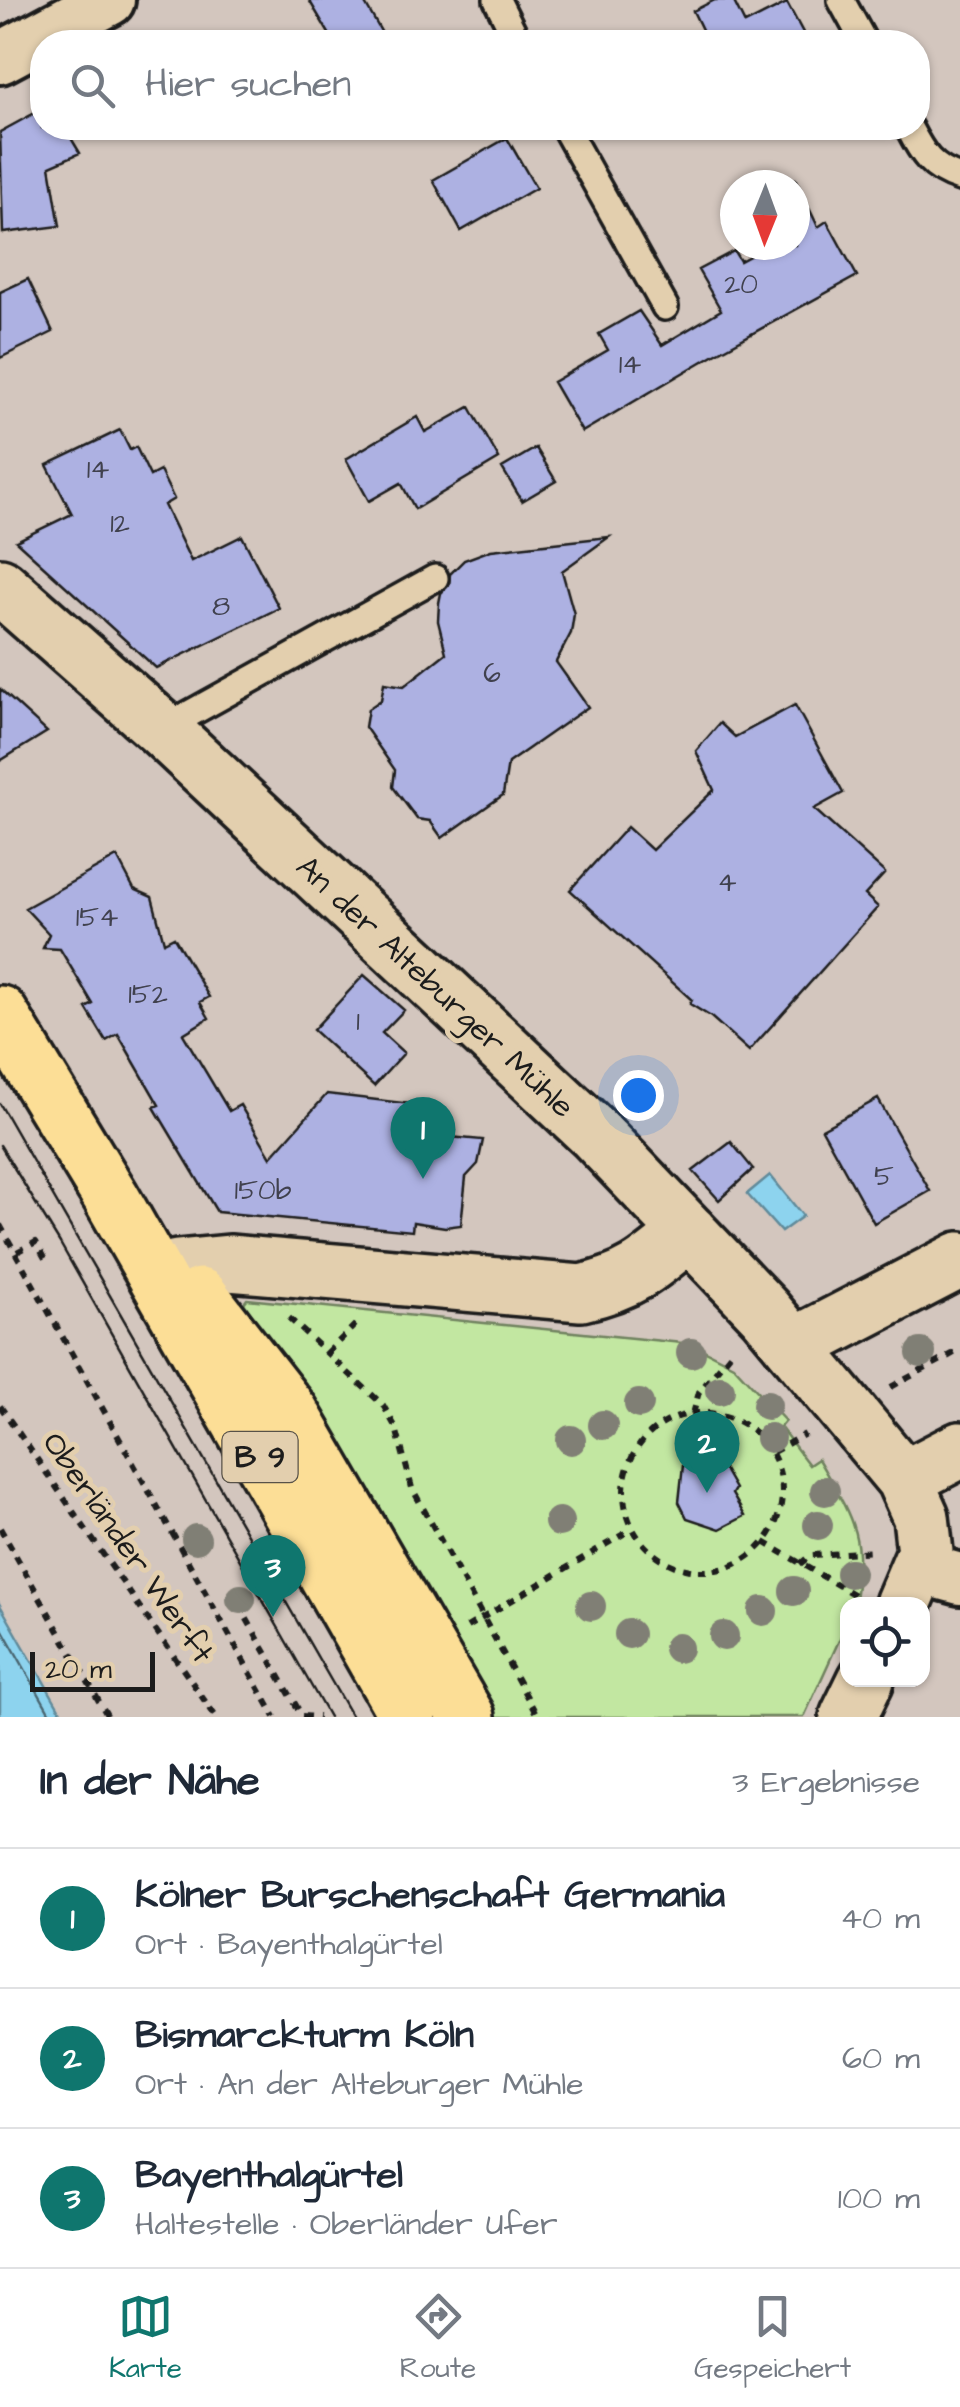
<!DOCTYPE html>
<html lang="de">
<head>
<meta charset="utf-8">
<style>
  body { margin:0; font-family:"Architects Daughter",sans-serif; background:#f6f6f7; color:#1f2937 }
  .controls { position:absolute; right:30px; bottom:30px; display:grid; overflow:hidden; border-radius:20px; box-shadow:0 2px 8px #0004 }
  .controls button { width:90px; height:90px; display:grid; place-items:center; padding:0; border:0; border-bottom:2px solid #e0e1e3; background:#fff; color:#1f2937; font:50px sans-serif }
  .compass { position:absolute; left:720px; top:170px; width:90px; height:90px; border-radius:50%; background:#fff; box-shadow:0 2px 8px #0004; rotate:181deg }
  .scale { position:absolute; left:30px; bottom:25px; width:125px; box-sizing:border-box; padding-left:10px; border:5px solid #1c1c1c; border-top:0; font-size:28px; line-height:35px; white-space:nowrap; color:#1c1c1c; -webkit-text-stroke:8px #e3cfae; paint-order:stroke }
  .you { position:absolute; left:638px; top:1095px; width:35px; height:35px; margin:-25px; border:8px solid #fff; border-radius:50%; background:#1a73e8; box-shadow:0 0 0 15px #1a73e833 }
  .badge { display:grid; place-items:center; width:65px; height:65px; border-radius:50%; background:#0f766e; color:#fff; font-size:32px; font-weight:700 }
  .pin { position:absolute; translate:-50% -82px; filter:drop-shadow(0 2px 5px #0008) }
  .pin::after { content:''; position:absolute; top:52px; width:35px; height:30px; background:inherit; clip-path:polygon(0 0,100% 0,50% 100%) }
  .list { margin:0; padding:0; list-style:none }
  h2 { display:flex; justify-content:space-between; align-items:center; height:130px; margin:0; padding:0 40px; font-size:42px }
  h2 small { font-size:32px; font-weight:400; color:#747a83 }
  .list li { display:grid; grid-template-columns:65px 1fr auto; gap:30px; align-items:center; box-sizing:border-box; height:140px; padding:0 40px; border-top:2px solid #e0e1e3 }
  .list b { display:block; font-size:38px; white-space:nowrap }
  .list p { margin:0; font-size:32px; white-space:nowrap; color:#747a83 }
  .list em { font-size:32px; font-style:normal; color:#747a83 }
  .icon { flex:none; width:55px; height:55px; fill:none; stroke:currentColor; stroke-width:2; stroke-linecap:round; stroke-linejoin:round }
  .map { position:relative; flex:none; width:960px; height:1717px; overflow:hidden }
  .search { position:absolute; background:#fff; box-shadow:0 2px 8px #0004; left:30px; right:30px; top:30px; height:110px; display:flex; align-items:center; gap:25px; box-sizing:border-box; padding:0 35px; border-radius:40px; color:#747a83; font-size:38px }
  .sheet { height:550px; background:#fff }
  nav { display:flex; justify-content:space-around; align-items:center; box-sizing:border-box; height:140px; border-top:2px solid #e0e1e3; background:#fff; font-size:28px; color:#747a83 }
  nav a { display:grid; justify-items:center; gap:5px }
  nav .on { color:#0f766e }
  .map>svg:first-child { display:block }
  .green { fill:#c2e7a1; stroke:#6f825e; stroke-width:2.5 }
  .water { fill:#8dd3ee; stroke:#608a9a; stroke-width:2.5 }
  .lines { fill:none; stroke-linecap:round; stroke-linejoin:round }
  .shore { stroke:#496570; stroke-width:2.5 }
  .building { fill:#adb1e2; stroke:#1c1c1c; stroke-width:2.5 }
  .lane-casing { stroke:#1c1c1c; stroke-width:32 }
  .street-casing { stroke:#1c1c1c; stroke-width:58 }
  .secondary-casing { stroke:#1c1c1c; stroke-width:62 }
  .primary-casing { stroke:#1c1c1c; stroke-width:62 }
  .path { stroke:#1c1c1c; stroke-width:6; stroke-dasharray:8 8; stroke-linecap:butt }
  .lane { stroke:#e3cfae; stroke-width:25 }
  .street { stroke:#e3cfae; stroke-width:50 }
  .secondary { stroke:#e3cfae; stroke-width:55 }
  .primary { stroke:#fcde96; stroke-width:55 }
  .tram { stroke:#1c1c1c; stroke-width:2.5 }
  .tree { fill:#807f74 }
  .labels { text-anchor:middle; stroke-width:10; stroke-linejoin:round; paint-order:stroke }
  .number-label { font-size:28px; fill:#40414e }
  .shield { fill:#e3cfae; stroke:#585248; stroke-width:2.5 }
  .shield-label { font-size:30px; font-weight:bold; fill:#1c1c1c }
  .street-label { font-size:32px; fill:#1c1c1c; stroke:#e3cfae }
</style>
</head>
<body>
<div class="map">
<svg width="960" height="1717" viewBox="0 0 960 1717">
  <rect width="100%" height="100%" fill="#d3c6be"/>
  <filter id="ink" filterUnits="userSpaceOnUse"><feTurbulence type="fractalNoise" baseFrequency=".01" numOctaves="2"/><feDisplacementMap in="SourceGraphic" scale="20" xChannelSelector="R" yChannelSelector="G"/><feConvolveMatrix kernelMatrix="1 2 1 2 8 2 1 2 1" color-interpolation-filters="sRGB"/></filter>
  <g filter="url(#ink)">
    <path class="green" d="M247,1299L692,1344L733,1365L785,1421L780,1427L809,1465L818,1459C851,1516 867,1536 854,1604H848L847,1623L804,1717H495C420,1574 331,1439 244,1303Z"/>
    <path class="water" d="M770,1175L803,1216L781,1232L747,1194Z
      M0,1605L64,1717H0Z"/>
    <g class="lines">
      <path class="shore" d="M0,1625L52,1717"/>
    </g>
    <path class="building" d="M309,0H363L387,42H334Z
      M715,0H733L745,24L787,3L808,42H708L693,11Z
      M42,109V128H65L80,153L50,166L60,226L3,233L0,132Z
      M507,138L536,188L461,231L433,180Z
      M795,178L818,227L827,221L857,276L715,354L582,432L553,382L608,350L599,334L639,311L662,345L721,310L698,270L734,251L740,261L770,245H795Z
      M28,279L53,332L0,358V292Z
      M470,407L499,459L415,509L401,483L369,501L346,459L417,417L425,432Z
      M120,430L130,450L136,447L150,476L160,471L174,499L164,505L191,561L242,536L279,608L156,668L16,541L72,514L47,465Z
      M536,448L556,481L522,501L502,468Z
      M609,537L562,571L574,614L571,633L556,662L588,707L508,763L503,795L442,838L430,821L417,819L393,787L395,770L365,727L368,709L381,700L384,683L404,686L446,653L438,621L439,603L441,593L449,585L450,574L464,560L491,550Z
      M0,689L47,732L0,761Z
      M795,705L843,793L814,809L885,873L865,895L878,907L749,1051L711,1017L690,1004L692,1000L570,890L627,827L652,850L714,790L696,751L720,723L735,737Z
      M117,857L134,889L152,897L164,942L174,937L209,997L200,1002L209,1018L183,1034L229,1111L240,1105L271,1157L327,1094L428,1106L441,1111L439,1136L483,1140L478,1164L466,1177L461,1225L445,1227L413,1222L412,1231L217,1212L154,1107L159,1105L118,1034L106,1041L86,1008L93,1004L60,949L43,948L49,934L25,908Z
      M364,975L404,1010L382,1033L404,1053L374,1086L313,1030Z
      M878,1099L930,1191L874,1223L822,1129Z
      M731,1142L753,1169L719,1200L693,1171Z
      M702,1455L719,1461L735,1489L732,1494L745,1516L720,1529L687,1518L679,1502L683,1465Z"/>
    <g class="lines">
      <g class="lane-casing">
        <path id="lane" d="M497,0L518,42
          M841,0L864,42
          M565,128L665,307
          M909,128C922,153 931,169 960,178
          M162,729L435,578"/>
      </g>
      <g class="street-casing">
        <path id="street" d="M0,58L109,0
          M920,1568L960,1579"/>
      </g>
      <g class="secondary-casing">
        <path id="secondary" d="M0,586L162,729L595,1134L765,1312L904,1479L921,1517L925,1552L903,1604
          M177,1268L229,1263L581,1293C632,1282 650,1265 689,1232
          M794,1346L960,1260
          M904,1479L960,1450
          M848,1717L866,1680"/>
      </g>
      <g class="primary-casing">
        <path id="primary" d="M0,1014L111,1197L408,1717
          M200,1296L291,1413L467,1717"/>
      </g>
      <path class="path" d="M0,1225L275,1717
        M17,1252L36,1242L46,1260
        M289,1318L383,1405L396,1428L412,1488L538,1717
        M327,1353L358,1322
        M891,1387L960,1350
        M0,1406L216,1717
        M624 1492a79 79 0 1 1 158 0a79 79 0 1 1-158 0Z
        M693,1414L699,1392L734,1349
        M773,1452L805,1434
        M0,1528L108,1717
        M764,1542L858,1597
        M800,1564L811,1555L876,1551
        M231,1591L302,1716
        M467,1627L632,1529
        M302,1716L319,1717"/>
      <use href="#lane" class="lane"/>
      <use href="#street" class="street"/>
      <use href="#secondary" class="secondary"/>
      <use href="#primary" class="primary"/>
      <path class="tram" d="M0,1104L352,1717
        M0,1145L60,1243L329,1717"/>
    </g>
    <g class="tree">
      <circle cx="691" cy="1353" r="15"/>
      <circle cx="921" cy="1353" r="15"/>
      <circle cx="720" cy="1390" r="15"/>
      <circle cx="639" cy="1404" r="15"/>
      <circle cx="767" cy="1405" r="15"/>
      <circle cx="603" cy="1425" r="15"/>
      <circle cx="770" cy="1438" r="15"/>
      <circle cx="571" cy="1440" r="15"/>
      <circle cx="825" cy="1491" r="15"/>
      <circle cx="559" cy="1522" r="15"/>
      <circle cx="818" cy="1525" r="15"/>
      <circle cx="196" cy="1539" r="15"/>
      <circle cx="850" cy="1573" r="15"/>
      <circle cx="794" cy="1591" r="15"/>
      <circle cx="241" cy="1599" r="15"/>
      <circle cx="591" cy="1606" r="15"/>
      <circle cx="763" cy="1611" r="15"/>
      <circle cx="629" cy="1634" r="15"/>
      <circle cx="724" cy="1636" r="15"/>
      <circle cx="678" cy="1648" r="15"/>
    </g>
  </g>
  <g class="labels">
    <g class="number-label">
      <text x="741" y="293">20</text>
      <text x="630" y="373">14</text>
      <text x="98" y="478">14</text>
      <text x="120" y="532">12</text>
      <text x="221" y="615">8</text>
      <text x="492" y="682">6</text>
      <text x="727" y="891">4</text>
      <text x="97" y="926">154</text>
      <text x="148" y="1003">152</text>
      <text x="358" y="1030">1</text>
      <text x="884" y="1185">5</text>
      <text x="263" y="1199">150b</text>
    </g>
    <rect class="shield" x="222.5" y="1432" width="75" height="50" rx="8"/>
    <g class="shield-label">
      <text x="260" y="1467">B 9</text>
    </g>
    <g class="street-label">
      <text transform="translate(436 986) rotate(43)" y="11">An der Alteburger Mühle</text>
      <text transform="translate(129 1547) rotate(55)" y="11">Oberländer Werft</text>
    </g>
  </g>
</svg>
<div class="controls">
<button><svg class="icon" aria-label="locate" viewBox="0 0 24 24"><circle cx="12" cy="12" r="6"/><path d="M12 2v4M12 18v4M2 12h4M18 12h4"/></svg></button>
</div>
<svg class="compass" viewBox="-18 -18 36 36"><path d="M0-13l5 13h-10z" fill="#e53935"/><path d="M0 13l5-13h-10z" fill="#747a83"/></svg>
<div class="scale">20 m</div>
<div class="you"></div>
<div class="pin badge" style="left:423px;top:1179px">1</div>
<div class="pin badge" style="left:707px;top:1493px">2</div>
<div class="pin badge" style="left:273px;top:1617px">3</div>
<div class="search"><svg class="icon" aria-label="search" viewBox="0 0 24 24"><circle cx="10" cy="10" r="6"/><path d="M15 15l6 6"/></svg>Hier suchen</div>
</div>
<section class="sheet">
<h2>In der Nähe<small>3 Ergebnisse</small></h2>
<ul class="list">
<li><span class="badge">1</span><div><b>Kölner Burschenschaft Germania</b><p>Ort · Bayenthalgürtel</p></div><em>40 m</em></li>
<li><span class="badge">2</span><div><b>Bismarckturm Köln</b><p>Ort · An der Alteburger Mühle</p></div><em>60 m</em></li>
<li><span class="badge">3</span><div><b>Bayenthalgürtel</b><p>Haltestelle · Oberländer Ufer</p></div><em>100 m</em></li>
</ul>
</section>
<nav>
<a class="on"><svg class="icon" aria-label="map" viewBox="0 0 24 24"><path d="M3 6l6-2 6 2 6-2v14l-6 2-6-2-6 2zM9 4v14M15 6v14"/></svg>Karte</a>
<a><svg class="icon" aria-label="directions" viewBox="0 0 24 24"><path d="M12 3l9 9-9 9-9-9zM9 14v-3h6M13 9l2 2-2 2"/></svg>Route</a>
<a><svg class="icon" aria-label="saved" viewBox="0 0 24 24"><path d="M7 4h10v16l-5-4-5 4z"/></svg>Gespeichert</a>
</nav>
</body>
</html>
